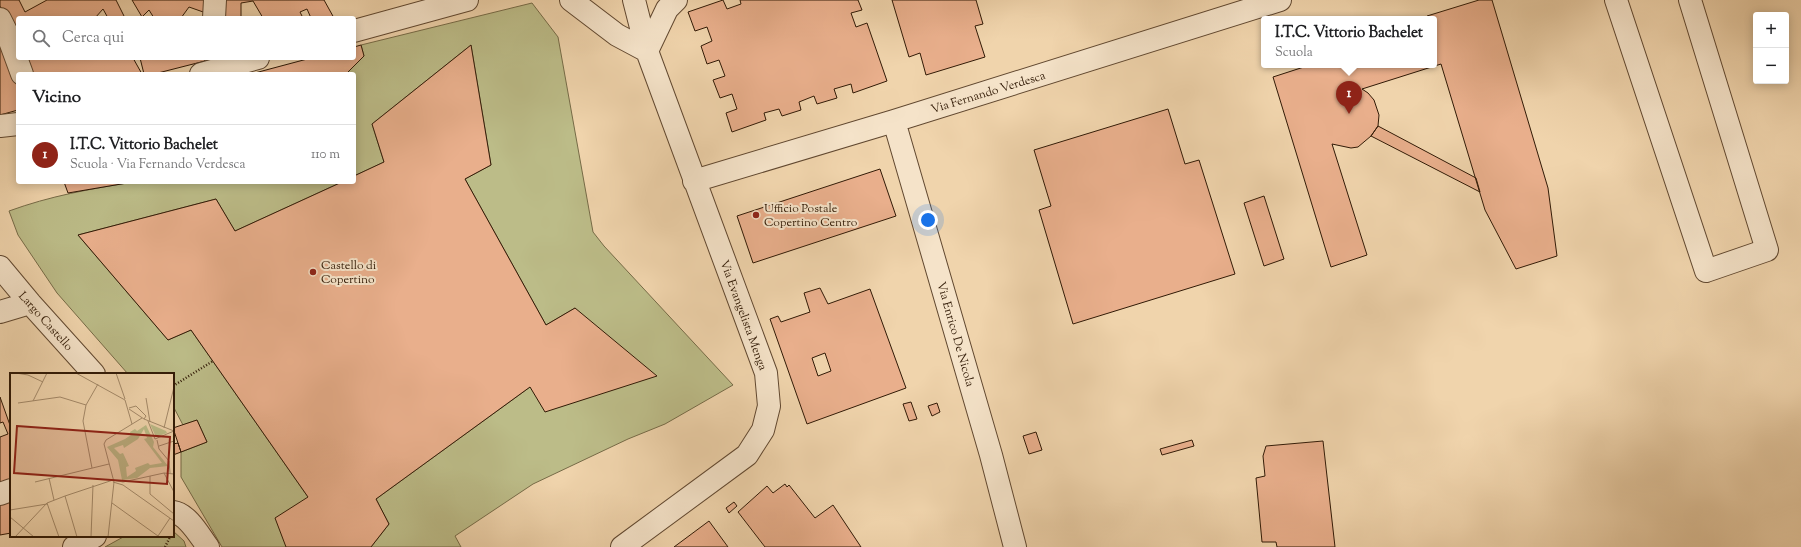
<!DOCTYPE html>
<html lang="it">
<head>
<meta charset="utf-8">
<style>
  body { margin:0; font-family:"Sorts Mill Goudy",serif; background:#f6f6f6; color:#202124 }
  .controls { position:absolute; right:12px; top:12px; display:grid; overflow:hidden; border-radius:4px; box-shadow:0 2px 10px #0003 }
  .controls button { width:36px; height:36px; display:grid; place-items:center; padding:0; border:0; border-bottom:1px solid #e0e0e0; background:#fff; color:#202124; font:20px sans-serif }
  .you { position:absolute; left:928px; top:220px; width:14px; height:14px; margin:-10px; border:3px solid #fff; border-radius:50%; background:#1a73e8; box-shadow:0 0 0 6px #1a73e833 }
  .badge { display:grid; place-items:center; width:26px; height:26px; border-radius:50%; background:#8f2418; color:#fff; font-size:13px; font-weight:700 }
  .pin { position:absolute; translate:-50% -33px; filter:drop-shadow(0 1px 2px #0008) }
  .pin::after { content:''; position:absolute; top:21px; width:14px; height:12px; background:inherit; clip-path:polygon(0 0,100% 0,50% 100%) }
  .popup { position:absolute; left:1261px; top:16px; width:176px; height:52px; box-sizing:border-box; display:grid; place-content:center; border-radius:4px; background:#fff; filter:drop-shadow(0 1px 3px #0005); font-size:13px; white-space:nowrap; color:#757577 }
  .popup b { font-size:15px; color:#202124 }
  .popup::after { content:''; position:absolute; left:50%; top:100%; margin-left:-8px; border:8px solid transparent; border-top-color:#fff }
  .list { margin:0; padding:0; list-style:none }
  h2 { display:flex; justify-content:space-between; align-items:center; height:52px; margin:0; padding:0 16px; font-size:17px }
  h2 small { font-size:13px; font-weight:400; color:#757577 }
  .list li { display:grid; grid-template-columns:26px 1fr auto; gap:12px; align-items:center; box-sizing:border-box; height:60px; padding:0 16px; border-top:1px solid #e0e0e0 }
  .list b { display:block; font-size:15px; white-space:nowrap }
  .list p { margin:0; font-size:13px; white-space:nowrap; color:#757577 }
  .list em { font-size:13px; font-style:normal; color:#757577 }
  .icon { flex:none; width:22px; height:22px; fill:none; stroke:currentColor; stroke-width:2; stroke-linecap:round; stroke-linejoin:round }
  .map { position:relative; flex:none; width:1801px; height:547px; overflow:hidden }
  .search { position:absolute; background:#fff; box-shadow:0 2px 10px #0003; left:16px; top:16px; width:340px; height:44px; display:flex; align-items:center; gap:10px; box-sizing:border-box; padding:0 14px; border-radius:4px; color:#757577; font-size:15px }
  .panel { position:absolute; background:#fff; box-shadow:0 2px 10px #0003; left:16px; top:72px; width:340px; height:112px; border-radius:4px }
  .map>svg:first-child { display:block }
  .green { fill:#bcbc88; stroke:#766b47 }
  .building { fill:#e9af8c; stroke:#311a06; fill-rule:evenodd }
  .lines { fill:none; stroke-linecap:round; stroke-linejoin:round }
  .minor-casing { stroke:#614830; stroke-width:24 }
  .path { stroke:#311a06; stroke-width:2.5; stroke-dasharray:1 2; stroke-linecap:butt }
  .minor { stroke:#f5e3c9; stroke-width:22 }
  .poi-dot { fill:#8f2418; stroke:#f5e3c9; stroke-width:1.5 }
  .labels { text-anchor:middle; stroke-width:4; stroke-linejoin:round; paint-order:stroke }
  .street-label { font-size:12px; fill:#311a06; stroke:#f5e3c9 }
  .poi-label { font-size:12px; fill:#311a06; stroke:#f5e3c9; text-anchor:start }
  .inset-road { fill:none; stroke:#a48a6a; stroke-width:1 }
  .view { fill:#8f2418; fill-opacity:0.15; stroke:#8f2418; stroke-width:2 }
  .inset-edge { fill:none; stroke:#311a06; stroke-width:2 }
</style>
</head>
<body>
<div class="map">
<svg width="1801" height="547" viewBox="0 0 1801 547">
  <rect width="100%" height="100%" fill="#f0d4ac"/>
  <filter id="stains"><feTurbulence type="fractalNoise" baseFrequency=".005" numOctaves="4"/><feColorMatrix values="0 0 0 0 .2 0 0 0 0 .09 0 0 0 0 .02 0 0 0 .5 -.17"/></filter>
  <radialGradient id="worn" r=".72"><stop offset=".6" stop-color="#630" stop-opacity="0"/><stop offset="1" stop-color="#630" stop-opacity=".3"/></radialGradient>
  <path class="green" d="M532,3L558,37L593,232L604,246L733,385L665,424L628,439L533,484L455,536L461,547H371L389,524L376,499L530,387L575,308L546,325L465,179L491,165L471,45L372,124L384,162L354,176V74H346L364,56L361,45Z
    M133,182H342L235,231L216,199L78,235L168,340L191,330L308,497L286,547H222L181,477V452L207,442L197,420L183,425L173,406V374H128L57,293L18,235L9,211C50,196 90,189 133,182Z
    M173,531L184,541L186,547H105L125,536H173Z"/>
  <path class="building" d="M0,0H19L25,12L47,0H116L125,18H108L103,9L95,18H18V44L0,6Z
    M132,0H209L206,13L189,7L181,18H154L149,10L142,17Z
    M220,0H324L334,18H311L307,9L300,12L303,18H263L253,1L241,3V16L242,18H218Z
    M723,0L727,9L741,4L740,0H858L862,10L851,13L856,27L867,23L887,81L853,93L851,84L834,89L837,98L817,104L814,96L799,102L801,110L782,116L779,109L764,113L766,120L732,132L726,113L737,109L732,94L720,98L713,80L725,76L719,60L707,64L701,46L712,41L707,27L695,31L688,12Z
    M892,0H976L983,24L975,26L985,57L926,75L920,53L909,57Z
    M1479,0H1492L1548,188L1557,256L1516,269L1485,210L1441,64L1362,89L1368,93L1374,100L1379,115L1378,126L1371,136L1358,147L1351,148L1332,144L1367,255L1331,267L1273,77L1310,65H1434V19H1428L1427,16Z
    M0,40L18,82V110L0,115Z
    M361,45L364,56L346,74H251L311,58H354V47Z
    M471,45L491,165L465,179L546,325L575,308L657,376L545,412L530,387L376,499L389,524L371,547H286L275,518L308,497L191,330L168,340L78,235L216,199L235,231L342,182H354V176L384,162L372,124Z
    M24,58H133L142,74H30Z
    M140,58H205V61L154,74H144Z
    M1168,109L1185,164L1199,160L1235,274L1073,324L1039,210L1051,206L1034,150Z
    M1378,126L1476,178L1480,192L1371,136Z
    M880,169L896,216L753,263L737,216Z
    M64,182H133L68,193Z
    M1264,196L1284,259L1264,266L1244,203Z
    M820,288L828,304L870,289L906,388L807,424L770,319L778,316L781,322L810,312L804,293ZM825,353L831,371L818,376L812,358Z
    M0,397L11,428V486L0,490V437L8,434L3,422L0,423Z
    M911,402L917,419L909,421L903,404Z
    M937,403L940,412L932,416L928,406Z
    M197,420L207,442L181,452L173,428Z
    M1036,432L1042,450L1029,454L1023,436Z
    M1192,440L1194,446L1162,455L1160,449Z
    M1323,441L1335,547H1277L1276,542H1262L1256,478L1265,476L1263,456L1266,446Z
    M178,443L181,452L173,455V444Z
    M785,484L787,487L789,485L815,518L833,505L861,547H765L738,512L767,486L773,493Z
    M11,498V533L0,535V501Z
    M734,502L737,506L729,513L726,508Z
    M709,521L728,547H674Z"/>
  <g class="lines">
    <g class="minor-casing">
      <path id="minor" d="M571,0L617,35L647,51
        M1616,0L1706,271L1767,250L1690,0
        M214,18L215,0
        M0,19L7,33L22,74
        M354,31L467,0
        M647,51L667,9L676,0
        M201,74L258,58
        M894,121L991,455L1015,547
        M0,126L18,124
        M694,181L894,121L1280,0
        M0,267L30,303L94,374
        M0,312L30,303
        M0,494L11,490
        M173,512C188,514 199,535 208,547
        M74,547L95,536
        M622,547L747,455L763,430L769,406L766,373L647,51L634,0"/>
    </g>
    <path class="path" d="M173,386L213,361
      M165,547L170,537"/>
    <use href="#minor" class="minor"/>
  </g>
  <g class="poi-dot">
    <circle cx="756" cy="215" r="4"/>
    <circle cx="313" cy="272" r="4"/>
  </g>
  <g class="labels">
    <g class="street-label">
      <text transform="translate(988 92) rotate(-17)" y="4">Via Fernando Verdesca</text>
      <text transform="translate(744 315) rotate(70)" y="4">Via Evangelista Menga</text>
      <text transform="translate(46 321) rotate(48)" y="4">Largo Castello</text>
      <text transform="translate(956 334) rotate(74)" y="4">Via Enrico De Nicola</text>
    </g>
    <g class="poi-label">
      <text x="764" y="212">Ufficio Postale<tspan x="764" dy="14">Copertino Centro</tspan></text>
      <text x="321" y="269">Castello di<tspan x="321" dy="14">Copertino</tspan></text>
    </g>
  </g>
  <g transform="translate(10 373)">
    <rect width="164" height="164" fill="#f0d4ac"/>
    <path d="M140,51L156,58L157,60L146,64ZM136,52L144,69L143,74L158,93L140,95L127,105L112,107L108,87L97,74L115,66L121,62L120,59L125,56L127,58ZM134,56L137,65L134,66L152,90L140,92L138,90L125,95L126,98L117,104L116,94L119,93L113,80L110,81L104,75L113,72L114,75L128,66Z" fill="#bcbc88" fill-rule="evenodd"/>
    <path class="inset-road" d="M6,0L18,2L33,9M66,0L115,27L122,51M106,0L115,26M136,25L140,49M23,28L37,0M8,30L50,24L76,32M119,35L126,33L136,43L134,46M119,36L134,46L164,58M138,48L145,66L164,58M154,55L164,14M147,67L149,76L159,88L160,100M149,73L164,68M82,95L73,48L76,32L88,11M154,100L164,119M140,103V121L164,141M39,105L44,127M25,109L99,91M103,109L113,112L164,148M55,123L67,164M37,130L49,164M102,130L148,163M0,137L37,131M0,144L24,164M148,163L160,145M5,164L37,130L55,123L103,107L113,109L154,100L164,101M81,164L83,112M98,164L104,109L94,71L96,67L132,45"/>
    <path class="view" d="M7,53L160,64L157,111L4,100Z"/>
    <rect width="164" height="164" class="inset-edge"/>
  </g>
  <rect width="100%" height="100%" filter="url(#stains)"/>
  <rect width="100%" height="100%" fill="url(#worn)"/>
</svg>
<div class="controls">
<button>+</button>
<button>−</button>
</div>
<div class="you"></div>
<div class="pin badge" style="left:1349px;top:114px">1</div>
<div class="popup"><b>I.T.C. Vittorio Bachelet</b>Scuola</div>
<div class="search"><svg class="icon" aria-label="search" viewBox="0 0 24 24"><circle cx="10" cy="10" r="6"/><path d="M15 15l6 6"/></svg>Cerca qui</div>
<section class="panel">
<h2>Vicino<small></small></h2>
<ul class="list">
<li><span class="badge">1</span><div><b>I.T.C. Vittorio Bachelet</b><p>Scuola · Via Fernando Verdesca</p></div><em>110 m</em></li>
</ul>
</section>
</div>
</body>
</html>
